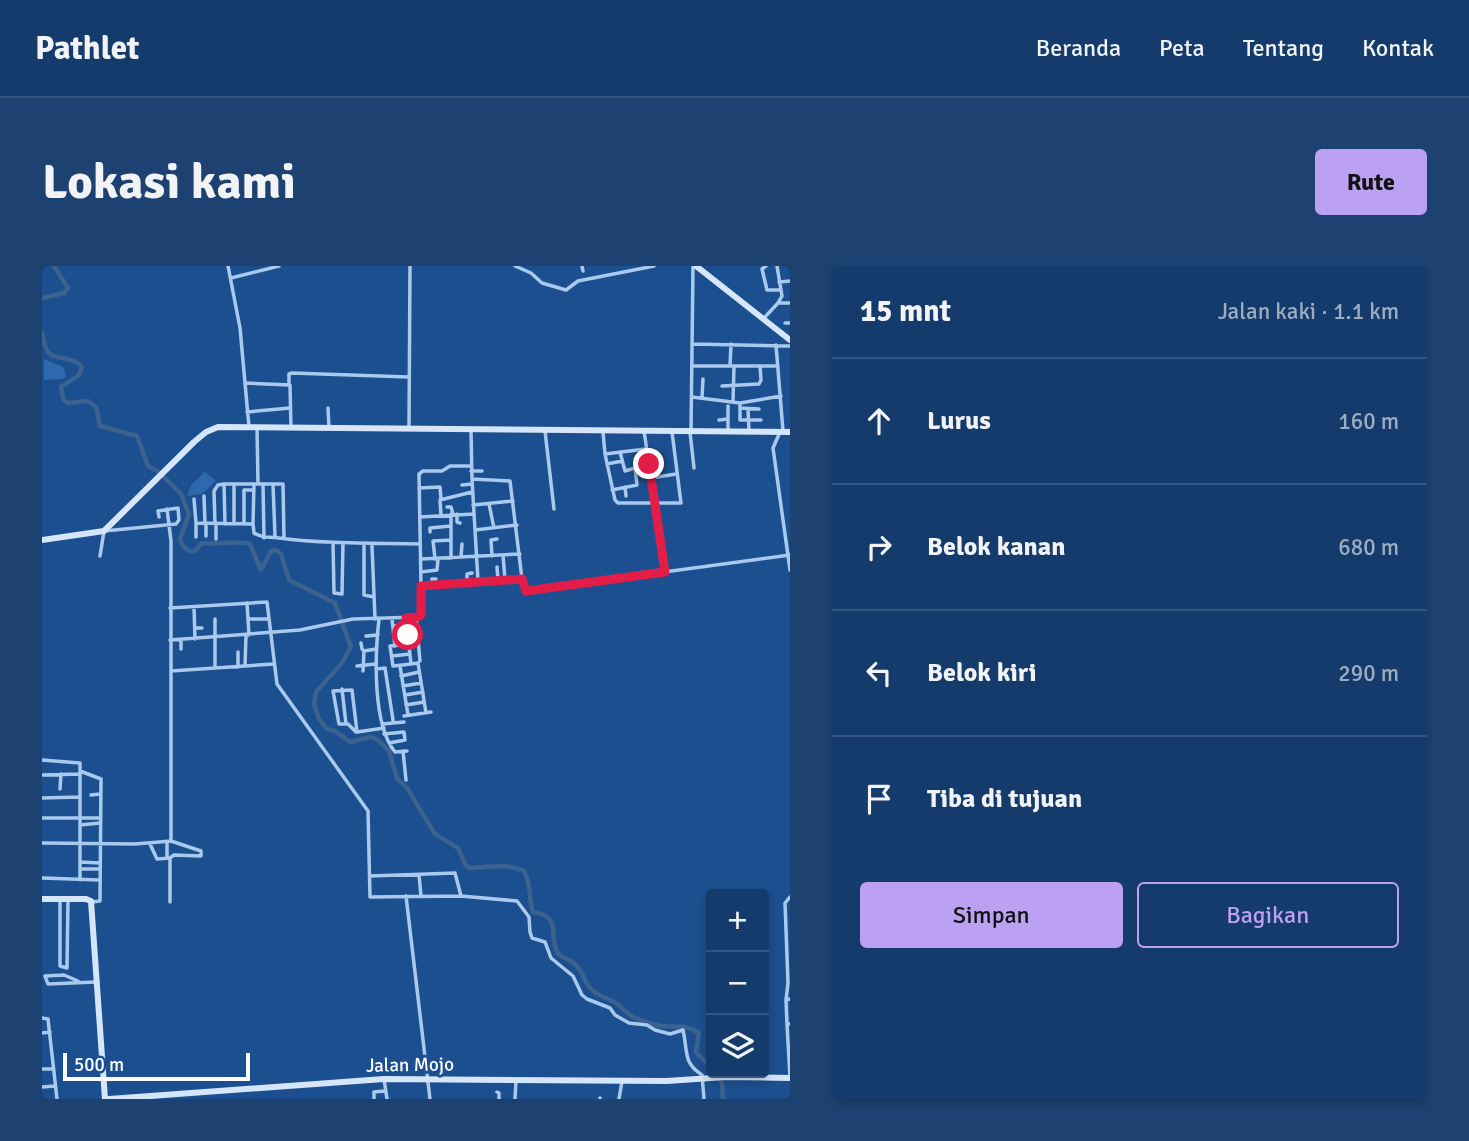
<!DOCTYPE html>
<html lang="id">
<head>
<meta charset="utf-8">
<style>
  body { margin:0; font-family:Signika,sans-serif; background:#1d4271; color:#f1f3f6 }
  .controls { position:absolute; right:21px; bottom:21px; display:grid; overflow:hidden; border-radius:7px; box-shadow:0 4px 10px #0003 }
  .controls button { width:63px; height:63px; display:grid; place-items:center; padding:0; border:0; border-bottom:2px solid #33557e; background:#143b6b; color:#f1f3f6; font:35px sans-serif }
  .scale { position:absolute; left:21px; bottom:18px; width:187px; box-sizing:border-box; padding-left:7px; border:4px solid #fff; border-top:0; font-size:19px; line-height:24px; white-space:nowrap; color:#fff; -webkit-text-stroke:5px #1b4f8f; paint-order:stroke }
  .stop { position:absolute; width:21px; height:21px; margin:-16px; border:5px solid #e11d48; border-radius:50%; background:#fff }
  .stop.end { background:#e11d48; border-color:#fff; box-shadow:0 2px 7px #0008 }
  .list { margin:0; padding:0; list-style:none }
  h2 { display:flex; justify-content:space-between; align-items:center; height:91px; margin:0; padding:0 28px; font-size:30px }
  h2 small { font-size:23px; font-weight:400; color:#9dadc1 }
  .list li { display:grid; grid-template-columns:46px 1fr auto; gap:21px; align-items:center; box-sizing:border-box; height:126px; padding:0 28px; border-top:2px solid #33557e }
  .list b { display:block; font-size:26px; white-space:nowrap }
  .list em { font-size:23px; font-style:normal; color:#9dadc1 }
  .actions { display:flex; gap:14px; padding:21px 28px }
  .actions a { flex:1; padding:16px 0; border:2px solid #bca0f2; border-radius:7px; text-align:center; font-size:24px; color:#bca0f2 }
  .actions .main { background:#bca0f2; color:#111 }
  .icon { flex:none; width:38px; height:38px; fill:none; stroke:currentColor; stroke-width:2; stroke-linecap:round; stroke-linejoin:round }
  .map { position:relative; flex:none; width:748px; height:833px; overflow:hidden; border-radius:7px }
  header { display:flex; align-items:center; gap:42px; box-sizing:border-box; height:98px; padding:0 35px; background:#143b6b; border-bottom:2px solid #33557e }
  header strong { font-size:33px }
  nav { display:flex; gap:38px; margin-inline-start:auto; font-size:24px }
  .intro { display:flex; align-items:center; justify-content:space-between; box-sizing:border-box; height:168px; padding:0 42px }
  h1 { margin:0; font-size:49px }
  .button { padding:18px 32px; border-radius:7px; background:#bca0f2; color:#111; font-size:24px; font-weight:700 }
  main { display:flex; gap:42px; padding:0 42px }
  aside { flex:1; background:#143b6b; border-radius:7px; box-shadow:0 4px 10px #0003 }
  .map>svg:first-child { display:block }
  .green { fill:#2e69ad }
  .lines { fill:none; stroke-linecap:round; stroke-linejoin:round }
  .river { stroke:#3c6290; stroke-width:4.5 }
  .street { stroke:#a9c9ee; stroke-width:3.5 }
  .secondary { stroke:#d6e6fa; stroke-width:6 }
  .route { stroke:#e11d48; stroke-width:9 }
  .labels { text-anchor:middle; stroke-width:6; stroke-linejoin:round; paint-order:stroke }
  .street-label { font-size:19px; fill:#fff; stroke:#1b4f8f }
</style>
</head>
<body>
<header>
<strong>Pathlet</strong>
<nav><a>Beranda</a><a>Peta</a><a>Tentang</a><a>Kontak</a></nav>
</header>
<div class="intro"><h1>Lokasi kami</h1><a class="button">Rute</a></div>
<main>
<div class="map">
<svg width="748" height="833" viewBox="0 0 748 833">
  <rect width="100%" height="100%" fill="#1b4f8f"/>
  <path class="green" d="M2,93L21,101L24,110L22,113L2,114Z
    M163,206L174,215L160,228L145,230L149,219Z"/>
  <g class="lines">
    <path class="river" d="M0,32L22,27L26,22L12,0
      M0,67C2,72 2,80 5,84C11,96 30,88 40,101L37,109L19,121L21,133L26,137L46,135L54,141L58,160L95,170L106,200L117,206L139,228L147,248L138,273L140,279L147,285H153L160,277C176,279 192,274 208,278L219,304L229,285L234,284L239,288L247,314L293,337L309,381L300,397L274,426L272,438L277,453L285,463L293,465L308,476L329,471L336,474L347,485L355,512L365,522L393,568L416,582L423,598L427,602C446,601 465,597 482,605C490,619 486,632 491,646C522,651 505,670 516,687C520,692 529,694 534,699C542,706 541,717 551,725C558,730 567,733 574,737C580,741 585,748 591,751C597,754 605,756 611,758C627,764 642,756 657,767L654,786L669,802
      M674,807L680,817L681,833"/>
    <path class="street" d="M186,0L198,62L207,161
      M473,0L489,7L500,17L524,24L536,15L612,0
      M540,0L541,5
      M724,0L720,3L725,24H739
      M735,0L740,30L736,37
      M189,12L237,0
      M737,16L748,15
      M722,52L736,37H748
      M743,57H748
      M650,78L748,80
      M734,79L741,165
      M650,100H736
      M688,100L689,78
      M203,117L248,119L249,162
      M247,118V108L250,107L367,111
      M680,120L717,118L719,114L718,100
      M650,131L698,137L739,130
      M660,131L661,113
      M691,136L692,100
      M698,137V154H719
      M686,140V166
      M286,142L287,162
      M698,142L717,143
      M706,143L707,165
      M205,146L248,142
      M677,154L686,153
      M367,162L368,0
      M429,164L430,213L436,315
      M503,165L512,243
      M602,165L623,305
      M561,166L563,188L573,234L576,237H639L630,166
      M648,166L652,202
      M649,166L651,0
      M738,166L731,182L748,304
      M578,186L583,205L607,198
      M563,188L604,183
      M565,198L580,195
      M429,205H440
      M609,212L634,208
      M192,218V258
      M217,218H241L242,272
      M221,218L222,272
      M231,218L233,271
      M420,219L430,218
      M583,221L584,230
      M377,222L398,221L399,233
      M570,224L595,219L593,202
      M162,230L163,257
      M152,233L154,257
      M447,238L452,262
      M431,239L471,235
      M405,241H409L411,248
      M125,243L129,275V575
      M409,248V292
      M415,248V256L418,257
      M399,249L398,234L430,226
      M378,251L432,248
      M164,257V270
      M173,258L172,225L176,219L182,218
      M174,258V273
      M183,258L182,218H212
      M202,258V224H211
      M211,258L212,218H216L215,162
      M433,264L475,259
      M62,265L134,258L137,254L136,242L116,245L117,251
      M388,266V262L409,260
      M154,271V257L211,258L212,267C221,273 227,270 237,272C284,278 331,277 378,278
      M291,277L292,327L300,328L301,277
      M322,280V329L332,331
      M330,280L333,353
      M461,289L463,314
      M58,290L62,265
      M450,290L449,274L455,273
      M419,291L420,278
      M379,293L478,288
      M393,293L391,275L409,274
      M455,301L456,314
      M379,306L395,304L396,293
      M480,313L483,325L489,324L748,289
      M425,316V308L430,307
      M391,319L390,313H394
      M379,320L377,208L381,205H400L408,200H429
      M205,337L207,369
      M152,341L153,373
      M128,342L225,336L235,418L326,545L328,631L419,630L475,635L487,651L488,666L490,672L503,676L509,692L531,710L540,729L545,733L568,742L573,749L587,757L605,759L613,764L628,768L641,764C646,786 641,797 660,809L662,833
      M364,352L369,398L376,397L384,447
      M374,352L378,395
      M207,353H227
      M337,353C333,388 330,458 353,486L365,485
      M350,353L353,380
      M351,360L365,359
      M153,362H160
      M324,370L336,369
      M352,370L366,369
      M128,374L258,364L311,353L377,351L379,347V320L480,313L468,215L430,213
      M139,374V383
      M319,377L320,383L322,385
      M367,378L348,380L351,400L369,398
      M196,386V401
      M350,390L368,388
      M203,400L204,369
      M315,400L333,398
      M358,400L366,449
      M173,402V353
      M334,403L343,402L351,454V457L341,458
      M129,405L232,398
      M321,405L322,385L334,383
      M359,410L377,406
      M361,420L379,417
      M300,423L304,458
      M363,429L381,426
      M364,439L382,436
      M362,450L389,446
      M351,457L362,456
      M315,466L310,424L291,425L297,458H306L314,466H315L342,462
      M342,468L362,466L363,474L347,477
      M361,485L364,514
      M0,494L38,497V614
      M38,505L59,513L58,635L50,636
      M0,509L38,508
      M18,523L19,508
      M49,529L58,528
      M0,532L38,531
      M0,552H59
      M38,559L58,557
      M0,577L93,578L129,575L159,585V590L132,589L128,592L115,593L108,578
      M125,592V577
      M128,592V636
      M38,596L58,597
      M38,603H58
      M377,609L379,630
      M328,610L413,607L419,630
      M0,612L57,614
      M364,630L388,833
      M18,634V700L25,702L26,633
      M36,715L22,709L3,710L6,718L54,716
      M746,717L743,637L748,631
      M744,734L746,717
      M0,752L6,753L15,833
      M745,758L744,734L748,733
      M0,767L8,766
      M0,803H11
      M748,812L745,758H748
      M342,813L345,833
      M0,821L13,820
      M455,826L457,827V833
      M558,832V833
      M332,833V826L343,825
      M473,833L474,814
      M577,833L580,815"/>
    <path class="secondary" d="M654,0L748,74
      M0,274L62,265L152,176L164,166L176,161L748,166
      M0,633H44L49,635L63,833
      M67,833L342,813L625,815L684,811L748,812"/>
  </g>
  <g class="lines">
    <path class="route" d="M366,369L364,352L376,351L379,349V320L480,313L484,325L623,306L607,198"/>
  </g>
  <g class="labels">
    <g class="street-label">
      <text transform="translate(368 798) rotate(-1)" y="7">Jalan Mojo</text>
    </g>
  </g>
</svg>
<div class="controls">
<button>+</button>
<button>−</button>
<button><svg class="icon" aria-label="layers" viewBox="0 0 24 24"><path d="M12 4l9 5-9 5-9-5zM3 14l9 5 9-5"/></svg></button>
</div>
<div class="scale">500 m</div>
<div class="stop" style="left:366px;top:369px"></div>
<div class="stop end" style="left:607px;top:198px"></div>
</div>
<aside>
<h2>15 mnt<small>Jalan kaki · 1.1 km</small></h2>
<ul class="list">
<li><svg class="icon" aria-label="ahead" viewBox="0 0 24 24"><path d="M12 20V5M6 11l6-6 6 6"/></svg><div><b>Lurus</b></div><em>160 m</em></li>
<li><svg class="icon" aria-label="right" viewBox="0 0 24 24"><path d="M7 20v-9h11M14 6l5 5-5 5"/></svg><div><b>Belok kanan</b></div><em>680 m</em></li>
<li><svg class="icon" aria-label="left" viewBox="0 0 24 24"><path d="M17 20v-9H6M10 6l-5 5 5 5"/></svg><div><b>Belok kiri</b></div><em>290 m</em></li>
<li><svg class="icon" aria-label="arrive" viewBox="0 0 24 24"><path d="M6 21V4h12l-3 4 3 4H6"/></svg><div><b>Tiba di tujuan</b></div></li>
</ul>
<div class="actions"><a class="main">Simpan</a><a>Bagikan</a></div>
</aside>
</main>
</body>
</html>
